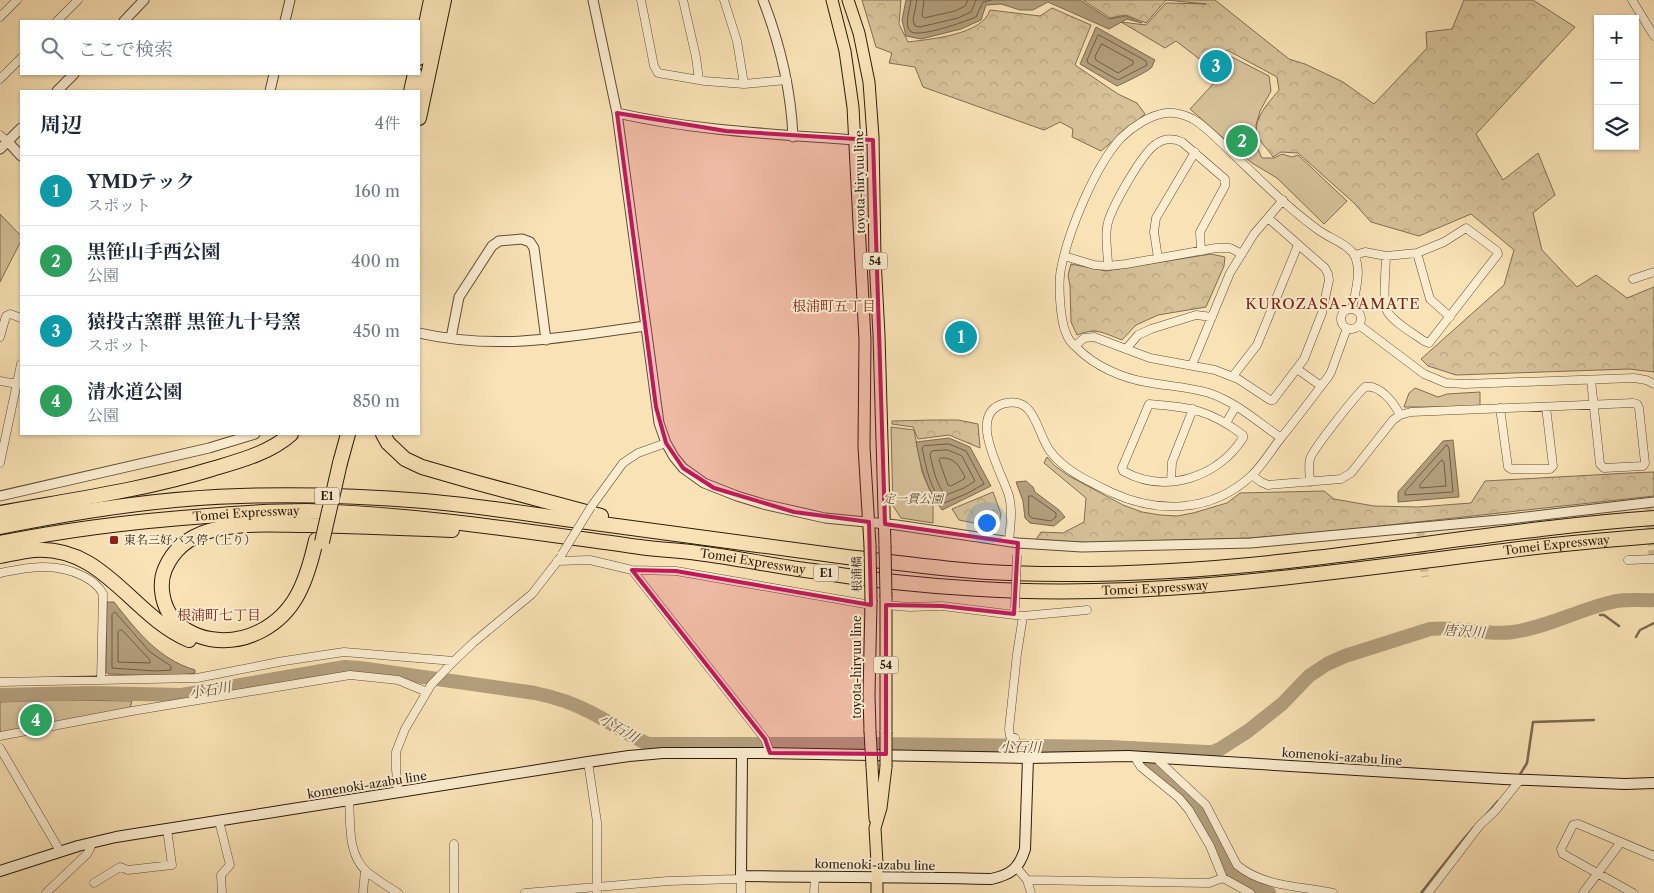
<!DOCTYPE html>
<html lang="ja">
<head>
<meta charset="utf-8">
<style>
  body { margin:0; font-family:"Libre Caslon Text","Noto Serif JP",serif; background:#f2f2f3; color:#1f2937 }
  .controls { position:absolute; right:15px; top:15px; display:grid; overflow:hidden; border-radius:0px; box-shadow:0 1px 4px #0004 }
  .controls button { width:45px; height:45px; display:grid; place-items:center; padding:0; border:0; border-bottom:1px solid #e0e1e3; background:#fff; color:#1f2937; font:25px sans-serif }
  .you { position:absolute; left:986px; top:522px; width:18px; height:18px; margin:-12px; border:4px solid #fff; border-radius:50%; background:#1a73e8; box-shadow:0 0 0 8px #1a73e833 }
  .badge { display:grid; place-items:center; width:32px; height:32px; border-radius:50%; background:#d93025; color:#fff; font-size:16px; font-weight:700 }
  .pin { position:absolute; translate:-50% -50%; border:2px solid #fff; box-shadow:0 1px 5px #0006 }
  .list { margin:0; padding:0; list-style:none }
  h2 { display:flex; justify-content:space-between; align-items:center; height:65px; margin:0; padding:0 20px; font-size:21px }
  h2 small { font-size:16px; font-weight:400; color:#747a83 }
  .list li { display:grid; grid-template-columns:32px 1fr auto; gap:15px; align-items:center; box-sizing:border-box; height:70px; padding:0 20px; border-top:1px solid #e0e1e3 }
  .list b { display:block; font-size:19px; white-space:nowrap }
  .list p { margin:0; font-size:16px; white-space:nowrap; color:#747a83 }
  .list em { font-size:16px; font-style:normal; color:#747a83 }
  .icon { flex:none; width:28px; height:28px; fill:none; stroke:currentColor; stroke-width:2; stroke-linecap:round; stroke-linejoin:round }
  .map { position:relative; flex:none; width:1654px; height:893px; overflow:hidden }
  .search { position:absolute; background:#fff; box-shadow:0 1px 4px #0004; left:20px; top:20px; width:400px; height:55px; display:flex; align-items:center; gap:12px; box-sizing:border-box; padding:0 18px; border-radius:0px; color:#747a83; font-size:19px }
  .panel { position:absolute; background:#fff; box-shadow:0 1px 4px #0004; left:20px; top:90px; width:400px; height:345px; border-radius:0px }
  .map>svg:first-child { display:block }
  .forest { fill:url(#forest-crowns); stroke:#806e53 }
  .park { fill:#d6c199; stroke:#806e53 }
  .water { fill:#b39f7d; stroke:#7d6a50 }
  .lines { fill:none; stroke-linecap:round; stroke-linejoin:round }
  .shore { stroke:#6f5d45; stroke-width:1 }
  .stream { stroke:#7d6a50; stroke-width:2.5 }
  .river { stroke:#b39f7d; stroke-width:14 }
  .minor-tunnel { stroke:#d0bb94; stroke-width:8; stroke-dasharray:8 4; stroke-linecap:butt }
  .minor-casing { stroke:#5e4d37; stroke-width:9 }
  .tertiary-casing { stroke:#5e4d37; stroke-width:11 }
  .secondary-casing { stroke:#2b1b0d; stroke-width:12 }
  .primary-casing { stroke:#2b1b0d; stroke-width:13 }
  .motorway-casing { stroke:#2b1b0d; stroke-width:16 }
  .minor { stroke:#fbedd0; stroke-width:8 }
  .tertiary { stroke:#fbedd0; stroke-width:9 }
  .secondary { stroke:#fbedd0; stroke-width:10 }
  .primary { stroke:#f9e3b6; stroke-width:11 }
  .motorway { stroke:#f9e3b6; stroke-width:14 }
  .minor-bridge-casing { stroke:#5e4d37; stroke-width:9; stroke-linecap:butt }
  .primary-bridge-casing { stroke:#2b1b0d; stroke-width:13; stroke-linecap:butt }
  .motorway-bridge-casing { stroke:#2b1b0d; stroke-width:16; stroke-linecap:butt }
  .minor-bridge { stroke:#fbedd0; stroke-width:8 }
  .primary-bridge { stroke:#f9e3b6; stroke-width:11 }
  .motorway-bridge { stroke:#f9e3b6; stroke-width:14 }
  .marked { fill:#c2185b; fill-opacity:0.2; stroke:#c2185b; stroke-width:4; stroke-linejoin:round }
  .poi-dot { fill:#8f2418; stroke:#fbedd0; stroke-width:2 }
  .labels { text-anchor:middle; stroke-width:4; stroke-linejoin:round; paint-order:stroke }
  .shield { fill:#fbedd0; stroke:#695a48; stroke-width:1 }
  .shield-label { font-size:11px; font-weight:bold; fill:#2b1b0d }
  .street-label { font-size:12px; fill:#2b1b0d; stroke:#fbedd0 }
  .park-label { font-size:12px; font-style:italic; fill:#5e4d37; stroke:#fbedd0 }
  .poi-label { font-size:12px; fill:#2b1b0d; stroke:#fbedd0; text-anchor:start }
  .neighbourhood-label { font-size:14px; fill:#7a1f14; stroke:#fbedd0 }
  .water-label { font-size:14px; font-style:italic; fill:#61503a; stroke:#fbedd0 }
  .quarter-label { font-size:15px; letter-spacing:1px; fill:#7a1f14; stroke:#fbedd0 }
</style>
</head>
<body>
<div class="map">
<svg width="1654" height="893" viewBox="0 0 1654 893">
  <defs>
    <pattern id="forest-crowns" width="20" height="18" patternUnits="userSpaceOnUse" patternTransform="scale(1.25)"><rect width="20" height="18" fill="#d6c199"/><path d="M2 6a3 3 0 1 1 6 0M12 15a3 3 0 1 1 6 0" fill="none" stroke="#b8a583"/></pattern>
  </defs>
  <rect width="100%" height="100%" fill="#f9e3b6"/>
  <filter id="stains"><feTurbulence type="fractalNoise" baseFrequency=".004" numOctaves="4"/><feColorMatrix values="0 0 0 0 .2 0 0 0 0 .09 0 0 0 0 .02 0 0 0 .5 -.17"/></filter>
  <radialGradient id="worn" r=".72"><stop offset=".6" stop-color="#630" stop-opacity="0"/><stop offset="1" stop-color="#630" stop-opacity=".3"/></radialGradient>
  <path class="forest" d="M862,0H901L899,24L908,42C931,39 982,35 990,10L1040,16L1052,8L1091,25L1075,65L1118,94L1137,103L1145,114L1101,151L1072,137L1073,129L1060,122L1044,130L923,87L915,67L889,63L892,53L876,47Z
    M1083,0H1215L1289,59L1305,64L1343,82L1374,104L1427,48L1426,32L1452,29L1464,0H1533L1575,27L1476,134L1503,180L1538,153L1555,195L1533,213L1542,250L1577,287L1596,275L1627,298L1654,287V372L1629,369L1456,375L1428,366L1421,359L1504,285L1514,250L1471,214L1419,236L1371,222L1354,203L1298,153L1281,152L1273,157C1269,150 1259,142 1257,134C1253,118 1270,101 1279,90L1277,77L1227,50L1202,61L1176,41L1165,48L1121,22L1146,25L1166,3L1206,4L1166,0L1146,23L1126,15L1110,18Z
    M1211,254L1225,257L1224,266L1206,307L1158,315L1136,325L1122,340C1103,333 1096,327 1077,335L1071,322L1070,286L1068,275L1071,264L1106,271Z
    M933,420H958L978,424L980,448L949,435L918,439L913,427L892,424V421Z
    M1047,457L1055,466L1069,476L1123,505L1142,512L1160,515L1177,516L1193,513L1227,503L1240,493L1324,491L1334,499L1374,506L1418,507L1471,503L1485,481L1630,473L1654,472V496L1326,532L1251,538L1108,543L1035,541L1041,532L1063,533L1084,522L1086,498L1044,463Z
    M993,492L1001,514L998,528L959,520L952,509Z"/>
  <path class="park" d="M1226,54L1269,76L1271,91L1260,111L1256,125L1257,147L1262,158H1274L1282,154L1292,157L1298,155L1347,201L1324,224L1277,178L1252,163L1190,109L1215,82L1203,64Z
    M0,214L21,236V241L0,282Z
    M1415,388L1438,397L1447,394L1480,392V407H1404L1409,393Z
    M891,427L914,430L922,472L933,498V523L901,518L893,506Z
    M65,700L132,701L130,708L3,733L0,731V702Z"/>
  <path class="water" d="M906,0H1080L1109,19L1126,16L1142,23L1127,19L1109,29L1048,2L1033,10H1020L1001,4L986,5L981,20L961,29L921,39L906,36L902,20Z
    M1096,27L1155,60C1153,63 1153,66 1151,68C1147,72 1122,84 1117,86L1080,64Z
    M949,438L970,447L991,486L942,510C926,489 921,467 916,442Z
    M1453,440L1459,497L1398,502V492L1443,441Z
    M1026,481L1033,487L1035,492L1059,510L1065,517L1054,526L1030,523L1025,518L1023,501L1016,482Z
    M107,602H114C137,631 158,659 195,670V673C167,678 137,675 108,674L106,672Z"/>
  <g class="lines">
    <path class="shore" d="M911,0C910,8 904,25 910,31C918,39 966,21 976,17L983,2L992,0
      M917,0L913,20L915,26L920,27L958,18L971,12L976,0
      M924,0L922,16L924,18L955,11L965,6L968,0
      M1099,35L1146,61L1147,65L1118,80L1088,63L1087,60L1097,37Z
      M1102,44L1133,61V64L1118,73L1096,60L1095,57Z
      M949,444L966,451L984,484L966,494L944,503C930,491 926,466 922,448L924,446Z
      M1447,445L1449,448L1453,492L1405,495V492Z
      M948,450L962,456L975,481L964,488L946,495C937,488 932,465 930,454L932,451Z
      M941,458C955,457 959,466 965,477L964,479L951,486L948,485L939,460Z
      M1442,460L1444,463L1446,486L1420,488V485Z
      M1029,496H1032L1056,513V517L1051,521L1032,518L1029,515Z
      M115,612L150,652L171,666V670L156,671L112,668V615Z
      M120,630H122L150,660V663L118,662V632Z"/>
    <path class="stream" d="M1600,615H1604L1619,626
      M1636,637L1640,630L1654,623
      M1519,776L1527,763L1533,722L1594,720
      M1485,816L1498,801
      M1421,893L1462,841L1474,827"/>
    <path class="river" d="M0,695L91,693L182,695L333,669L345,667L360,668L535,693C554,697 573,703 590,712C610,722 628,735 648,744H878L1110,747L1206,752H1213L1220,749L1248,731L1282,704L1309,676L1327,664L1345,656L1430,629C1458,626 1486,636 1513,632C1548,627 1578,610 1612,602C1626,598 1640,601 1654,600
      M1135,748L1147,766L1186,796L1194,805L1216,844L1228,870L1237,878L1269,893"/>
    <path class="minor-tunnel" d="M1648,502L1653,559
      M1420,528L1425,577"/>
    <g class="minor-casing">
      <path id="minor" d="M641,0L654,66L658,73L705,81L744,84L787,80
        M683,0L696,57L699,80
        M724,0L737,41L744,84
        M1632,0L1654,36
        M0,17L17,0
        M57,21L78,0
        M0,79L21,58
        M0,135L8,142
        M855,140H873
        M1417,253L1430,299L1450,317
        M1355,255L1365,252L1386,256L1417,253L1444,242L1466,228L1497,251L1498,254L1429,343L1424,341C1414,334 1393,322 1387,311C1382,303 1386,267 1386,256
        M1064,256L1094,265L1108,266L1126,264L1216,248H1230L1242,254
        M1158,258L1154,232L1156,218L1195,152
        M1108,266C1108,254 1105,240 1107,227C1109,211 1142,153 1156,144C1164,138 1173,138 1182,142L1225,179V186L1200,232L1201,251
        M1633,279L1654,272
        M1341 319a10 10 0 1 1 20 0a10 10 0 1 1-20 0Z
        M1359,325L1424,374L1446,383L1465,384L1634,378L1646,380L1654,384
        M0,337L6,316L10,314L21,318
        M1075,346L1084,338L1094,337L1150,358L1215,370L1238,379L1270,400H1273L1304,359L1322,313L1329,280L1328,274L1325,268L1268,218
        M1126,349L1138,335L1151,329L1196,315L1212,317
        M1192,365L1230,273L1254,234L1283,200
        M1297,369L1321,386
        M1233,376L1257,345L1298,245
        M0,381L17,384
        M1149,404C1190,407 1210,410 1243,435V438C1218,477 1166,495 1123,471L1122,468Z
        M1500,408L1508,467L1511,469H1550L1553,466L1546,407
        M1226,423L1236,406
        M1281,438C1258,422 1236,402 1209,393C1189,387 1167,386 1146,382C1122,378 1095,366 1078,349C1073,345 1068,339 1066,333C1060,320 1058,283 1061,269C1068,232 1095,166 1121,138C1132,127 1150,115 1166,113C1175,112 1185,115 1193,119C1208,128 1220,142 1233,154C1259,179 1288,208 1317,229C1328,238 1345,242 1353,253C1363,268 1355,293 1352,309
        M0,463L21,364
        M1252,475L1261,482L1268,485L1341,479L1351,473L1393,420L1400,415L1411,412L1633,403L1637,404L1639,408L1645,463L1643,466L1604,468L1600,464L1591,380
        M1171,481L1172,462L1193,409
        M1310,482C1310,475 1308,466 1310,459C1313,449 1356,395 1365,387C1380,384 1394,403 1400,415
        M591,507L623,463L638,453L666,443
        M1009,542C1010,527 1013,511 1009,496C1003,474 964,412 1006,403C1036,397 1037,434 1050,451C1066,472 1090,482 1113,493C1159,514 1212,512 1251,476C1263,465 1271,450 1281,438C1297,418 1312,398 1328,377L1331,372L1347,328
        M1628,560L1654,559
        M557,561L590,560L632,570L676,571L871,605
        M632,570L765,739L770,753
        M0,573C29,567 55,562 83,576C91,580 99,586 103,594L101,680
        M886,605L909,607L942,606L1023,616L1087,610
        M0,682L197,678L284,661L344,652L454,661
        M0,736L132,711L350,675L398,680L427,692
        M1015,738L1010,736L1009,729L1017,654L1023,616
        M0,748L60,851
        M1137,757V761L1141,767L1179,798L1189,810L1210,846L1223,878L1250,893
        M1159,758V761L1206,805L1237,865C1263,887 1301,886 1333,893
        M588,762L597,822V893
        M398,792L396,769V752L405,729L431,685L454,661L474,642L532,594L560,558
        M349,800C351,824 347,853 366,871C375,879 387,886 398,893
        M219,821L230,865L221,875L222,893
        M454,844V893
        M1017,868L1027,880L1209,883L1223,878
        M1027,880L1031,893
        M94,883L120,867L128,870L172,865L167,829
        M46,893L87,854L90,849L92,842
        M363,893L365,870
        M525,893L668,881L737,879L741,876V893
        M814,893L815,877
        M1428,893L1480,825L1495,811L1520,780
        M1583,893L1621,842
        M1633,893L1563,854L1561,849L1573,825L1578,824L1654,856"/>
    </g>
    <g class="tertiary-casing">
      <path id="tertiary" d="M593,0L617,113L659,423L666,443L674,457L683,468L704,483L737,496L763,504L825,518L897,525L1018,543L1082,547L1251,543L1509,519L1654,502
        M763,0C780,44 791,90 793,137
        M124,21L144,0
        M285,21L290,0
        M57,91L74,74
        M270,91L274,74
        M617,113C696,131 775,134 855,140
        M8,142L21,156
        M0,149L21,128
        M419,333C498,351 566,337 645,326
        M451,338L459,297L492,246L499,241L522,239L530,242L534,248L546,340
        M0,496L209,448L255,434"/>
    </g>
    <g class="secondary-casing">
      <path id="secondary" d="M742,753L741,876C824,877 907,877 991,879C1010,875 1019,869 1025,849L1028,758
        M0,871L78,846L116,837L588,762L629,756L663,753H763L1028,758L1128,756L1504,779L1625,784L1654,783"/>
    </g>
    <g class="primary-casing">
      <path id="primary" d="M832,0L845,51L853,107L865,340L864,447L870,545
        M848,0L859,33L869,82L873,137L875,259L879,335L885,546
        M886,597V732
        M870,731L869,695L871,602
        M872,766L875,819
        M877,893V863L875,828L881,808L886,767"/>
    </g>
    <g class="motorway-casing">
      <g id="motorway">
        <path d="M419,58L431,0"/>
        <path d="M411,91L415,74"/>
        <path d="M419,118L444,0"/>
        <path d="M383,434L388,443L405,459L422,467L474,482L601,516"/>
        <path d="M340,463L348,434"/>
        <path d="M0,513C71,500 143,490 212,469C239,461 270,453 291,434"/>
        <path d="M0,527C79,511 160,498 240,496C301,494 363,496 424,501C471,505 518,512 565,519C659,532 753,545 847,557C894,562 941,569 988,572C1097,578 1205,571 1314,558C1427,545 1540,526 1654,518"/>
        <path d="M316,540C312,558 307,577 298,594C281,626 246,645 210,639C194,636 177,627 169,613C162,601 159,583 165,569C173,550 189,537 209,531C241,522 275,525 307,525C356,526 404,528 452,530"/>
        <path id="s1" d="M0,543C69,529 137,521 207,516C240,513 274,511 307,511C419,514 529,532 640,547C659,550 679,550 698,553C737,558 775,566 813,571C869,580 924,586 980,589C1156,600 1330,572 1504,551C1554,544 1604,540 1654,536"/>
        <path d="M0,556C11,554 23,551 34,550C104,545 132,616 189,640"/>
      </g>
    </g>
    <use href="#minor" class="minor"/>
    <use href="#tertiary" class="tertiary"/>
    <use href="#secondary" class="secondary"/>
    <use href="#primary" class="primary"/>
    <use href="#motorway" class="motorway"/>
    <g class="minor-bridge-casing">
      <path id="minor-bridge" d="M562,554L591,507
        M1015,608L1017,555"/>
    </g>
    <g class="primary-bridge-casing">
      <path id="primary-bridge" d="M870,545L871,602
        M885,546L886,597
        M870,731L872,766
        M886,767V732"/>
    </g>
    <g class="motorway-bridge-casing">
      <path id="motorway-bridge" d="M322,542L340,463"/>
    </g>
    <use href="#minor-bridge" class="minor-bridge"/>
    <use href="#primary-bridge" class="primary-bridge"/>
    <use href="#motorway-bridge" class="motorway-bridge"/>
  </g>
  <path class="marked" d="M617,113L726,131L873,140L885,524L1018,543L1014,614L942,606L886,605V754L770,753L765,739L632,570L676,571L871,605L869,522L794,512L714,488L683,468L666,443L656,407Z"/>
  <rect class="poi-dot" x="109" y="535" width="10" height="10" rx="2.5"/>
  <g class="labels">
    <g class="shield">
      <rect x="862.5" y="252.5" width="25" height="17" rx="4"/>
      <rect x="314.5" y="487.5" width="25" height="17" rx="4"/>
      <rect x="813.5" y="564.5" width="25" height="17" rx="4"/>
      <rect x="873.5" y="656.5" width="25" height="17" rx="4"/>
    </g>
    <g class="shield-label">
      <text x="875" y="265">54</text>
      <text x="327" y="500">E1</text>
      <text x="826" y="577">E1</text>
      <text x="886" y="669">54</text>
    </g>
    <g class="street-label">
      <text transform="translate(860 182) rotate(-91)" y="4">toyota-hiryuu line</text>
      <text dy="4" stroke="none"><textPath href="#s1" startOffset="248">Tomei Expressway</textPath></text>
      <text dy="4" stroke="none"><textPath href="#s1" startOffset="1566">Tomei Expressway</textPath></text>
      <text dy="4" stroke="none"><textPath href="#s1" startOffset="758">Tomei Expressway</textPath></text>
      <text transform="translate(857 574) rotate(-91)" y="4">根浦橋</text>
      <text dy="4" stroke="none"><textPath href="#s1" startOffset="1162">Tomei Expressway</textPath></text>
      <text transform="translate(857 667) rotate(-90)" y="4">toyota-hiryuu line</text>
      <text transform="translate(1342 757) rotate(4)" y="4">komenoki-azabu line</text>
      <text transform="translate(367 785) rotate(-9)" y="4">komenoki-azabu line</text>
      <text transform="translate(875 865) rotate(1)" y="4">komenoki-azabu line</text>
    </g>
    <g class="park-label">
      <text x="913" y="503">定一貫公園</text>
    </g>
    <g class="poi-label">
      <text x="124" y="544">東名三好バス停（上り）</text>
    </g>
    <g class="neighbourhood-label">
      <text x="834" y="311">根浦町五丁目</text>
      <text x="219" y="620">根浦町七丁目</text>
    </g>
    <g class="water-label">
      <text transform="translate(1464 631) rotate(4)" y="5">唐沢川</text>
      <text transform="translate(210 690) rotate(-10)" y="5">小石川</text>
      <text transform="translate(619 728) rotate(30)" y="5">小石川</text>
      <text x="1020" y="752">小石川</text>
    </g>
    <g class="quarter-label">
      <text x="1333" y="309">KUROZASA-YAMATE</text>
    </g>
  </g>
  <rect width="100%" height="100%" filter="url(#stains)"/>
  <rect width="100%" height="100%" fill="url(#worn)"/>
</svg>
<div class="controls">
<button>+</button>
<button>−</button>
<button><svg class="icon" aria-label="layers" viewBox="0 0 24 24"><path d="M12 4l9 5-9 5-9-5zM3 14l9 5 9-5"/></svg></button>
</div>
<div class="you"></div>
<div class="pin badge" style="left:961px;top:337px;background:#0f9aa8">1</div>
<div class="pin badge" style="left:1242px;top:141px;background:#2e9e5b">2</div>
<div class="pin badge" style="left:1216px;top:66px;background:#0f9aa8">3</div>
<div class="pin badge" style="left:36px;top:720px;background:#2e9e5b">4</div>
<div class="search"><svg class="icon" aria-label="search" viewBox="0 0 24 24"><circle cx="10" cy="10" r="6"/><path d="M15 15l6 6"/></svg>ここで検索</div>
<section class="panel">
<h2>周辺<small>4件</small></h2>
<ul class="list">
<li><span class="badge" style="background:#0f9aa8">1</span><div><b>YMDテック</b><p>スポット</p></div><em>160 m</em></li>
<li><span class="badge" style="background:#2e9e5b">2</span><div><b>黒笹山手西公園</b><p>公園</p></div><em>400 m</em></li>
<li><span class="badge" style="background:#0f9aa8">3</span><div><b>猿投古窯群 黒笹九十号窯</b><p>スポット</p></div><em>450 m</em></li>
<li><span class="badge" style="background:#2e9e5b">4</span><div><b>清水道公園</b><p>公園</p></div><em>850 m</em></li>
</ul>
</section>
</div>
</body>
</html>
